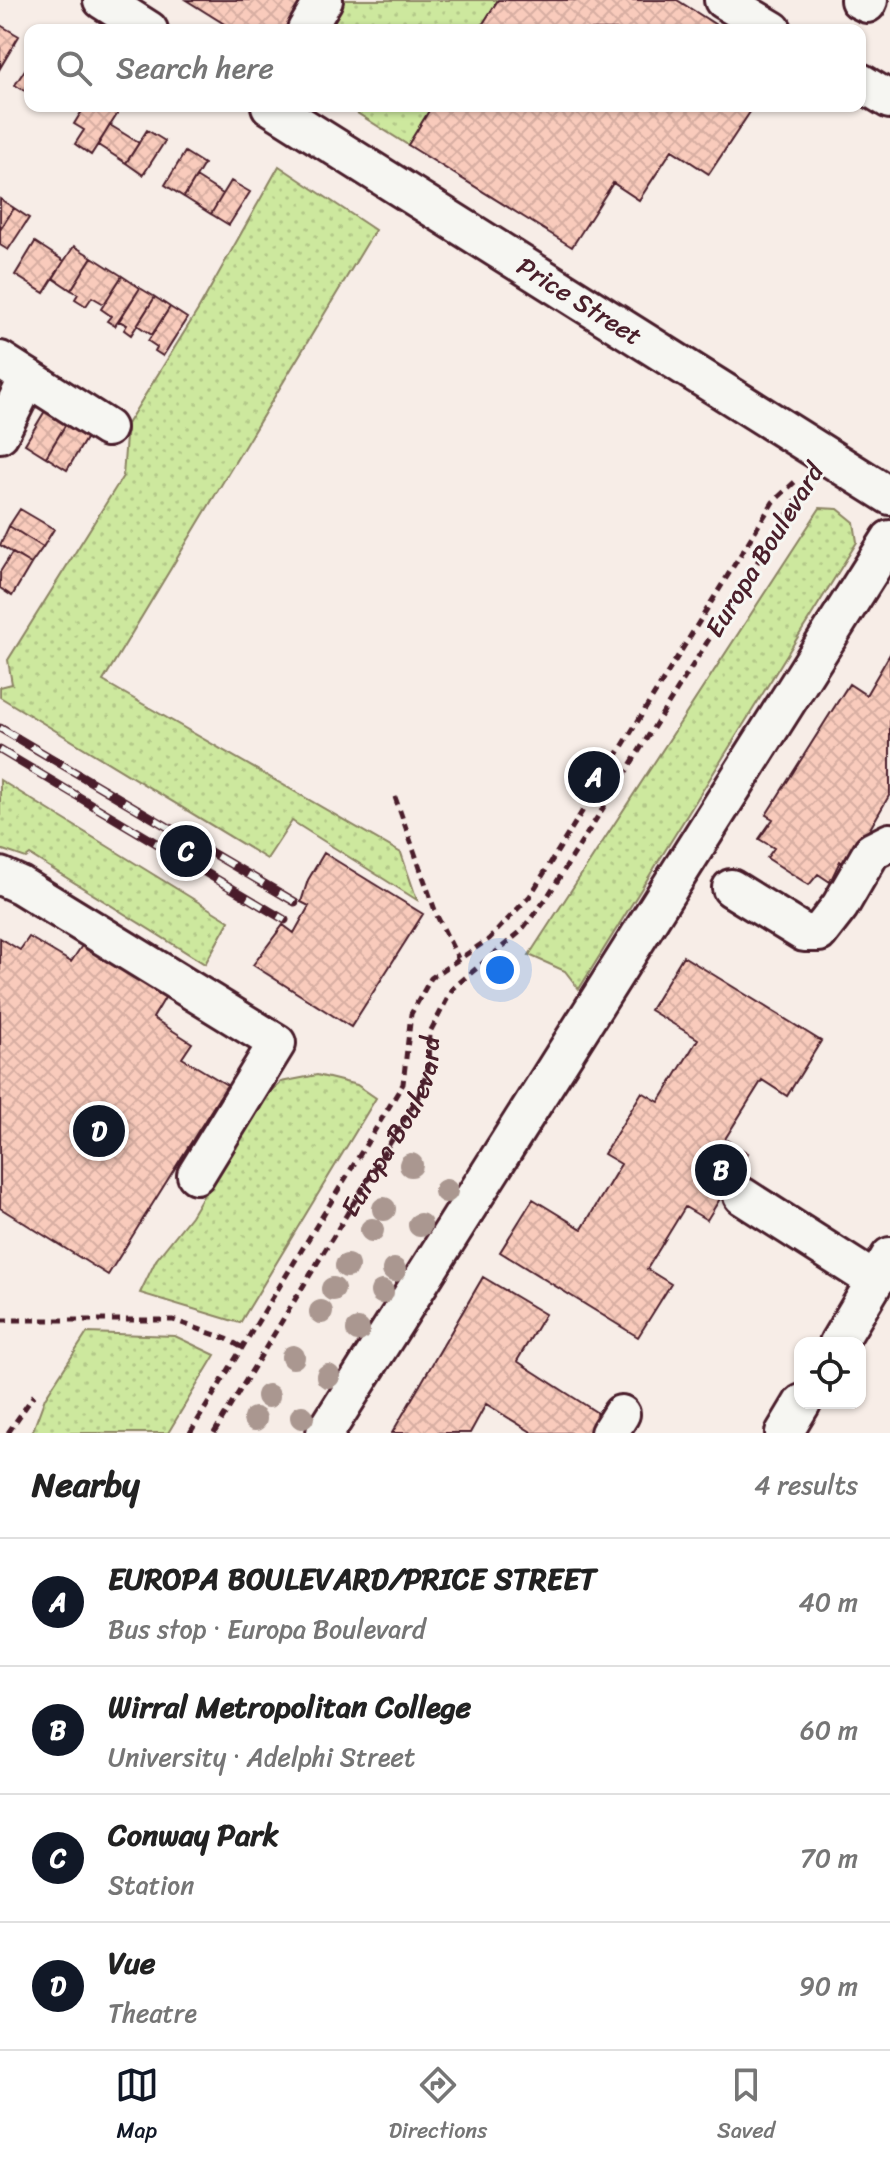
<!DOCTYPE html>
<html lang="en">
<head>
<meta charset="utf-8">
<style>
  body { margin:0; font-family:Sriracha,sans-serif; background:#f6f6f6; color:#222 }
  .controls { position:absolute; right:24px; bottom:24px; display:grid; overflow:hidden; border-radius:16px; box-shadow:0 2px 6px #0004 }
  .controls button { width:72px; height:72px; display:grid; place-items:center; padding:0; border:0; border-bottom:2px solid #e0e0e0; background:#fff; color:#222; font:40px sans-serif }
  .you { position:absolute; left:500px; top:970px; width:28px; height:28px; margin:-20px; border:6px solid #fff; border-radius:50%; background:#1a73e8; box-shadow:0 0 0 12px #1a73e833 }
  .badge { display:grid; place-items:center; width:52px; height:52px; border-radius:50%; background:#111827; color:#fff; font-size:26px; font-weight:700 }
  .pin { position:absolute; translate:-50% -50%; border:4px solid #fff; box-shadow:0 2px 8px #0006 }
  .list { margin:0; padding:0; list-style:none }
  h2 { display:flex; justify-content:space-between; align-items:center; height:104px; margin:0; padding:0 32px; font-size:34px }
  h2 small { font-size:26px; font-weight:400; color:#767676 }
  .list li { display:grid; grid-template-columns:52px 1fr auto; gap:24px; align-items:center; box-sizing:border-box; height:128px; padding:0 32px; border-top:2px solid #e0e0e0 }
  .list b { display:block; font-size:30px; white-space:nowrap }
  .list p { margin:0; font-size:26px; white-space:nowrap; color:#767676 }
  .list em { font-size:26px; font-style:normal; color:#767676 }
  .icon { flex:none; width:44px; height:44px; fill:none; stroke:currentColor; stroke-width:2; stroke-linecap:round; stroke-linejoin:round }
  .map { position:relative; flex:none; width:890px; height:1433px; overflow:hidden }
  .search { position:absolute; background:#fff; box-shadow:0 2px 6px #0004; left:24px; right:24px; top:24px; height:88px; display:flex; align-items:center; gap:20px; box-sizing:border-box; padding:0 28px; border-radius:16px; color:#767676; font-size:30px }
  .sheet { height:616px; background:#fff }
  nav { display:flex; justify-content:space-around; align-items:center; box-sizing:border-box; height:112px; border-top:2px solid #e0e0e0; background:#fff; font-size:22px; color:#767676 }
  nav a { display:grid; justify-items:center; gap:4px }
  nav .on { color:#111827 }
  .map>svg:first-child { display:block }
  .green { fill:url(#green-dots); stroke:#8c8464; stroke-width:2 }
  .building { fill:url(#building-cross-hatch); stroke:#4a1f2b; stroke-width:2 }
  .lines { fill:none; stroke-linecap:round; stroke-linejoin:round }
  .minor-casing { stroke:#4a1f2b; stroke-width:42 }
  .path { stroke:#4a1f2b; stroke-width:5; stroke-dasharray:8 6; stroke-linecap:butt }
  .minor { stroke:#f6f6f2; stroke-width:36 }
  .rail-casing { stroke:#4a1f2b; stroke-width:9 }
  .rail { stroke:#f6f6f2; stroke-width:6; stroke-dasharray:18; stroke-linecap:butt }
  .tree { fill:#aa9790 }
  .labels { text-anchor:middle; stroke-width:6; stroke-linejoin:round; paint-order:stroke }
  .street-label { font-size:26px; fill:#4a1f2b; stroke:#f6f6f2 }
</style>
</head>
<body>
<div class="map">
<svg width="890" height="1433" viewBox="0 0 890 1433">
  <defs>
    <pattern id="green-dots" width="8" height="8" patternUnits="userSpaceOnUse" patternTransform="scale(2)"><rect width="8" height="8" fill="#cde89e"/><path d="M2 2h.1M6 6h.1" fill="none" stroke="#b2c788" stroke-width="1.8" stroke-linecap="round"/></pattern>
    <pattern id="building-cross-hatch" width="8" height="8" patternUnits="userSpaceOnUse" patternTransform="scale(2)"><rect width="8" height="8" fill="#f9cbbc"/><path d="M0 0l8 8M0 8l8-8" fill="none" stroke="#d7aea2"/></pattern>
  </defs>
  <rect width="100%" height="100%" fill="#f7ede7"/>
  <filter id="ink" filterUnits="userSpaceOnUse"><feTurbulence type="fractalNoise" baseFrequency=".0125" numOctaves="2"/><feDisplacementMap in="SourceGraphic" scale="16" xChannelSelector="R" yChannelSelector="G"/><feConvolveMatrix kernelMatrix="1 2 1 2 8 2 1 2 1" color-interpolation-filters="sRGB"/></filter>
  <g filter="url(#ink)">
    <path class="green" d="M339,0H498L479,30H321Z
      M346,106H432L408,145Z
      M279,166L375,230L103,681L401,853L417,900L292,821L267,859L0,697V687L12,684L8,660L123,476L127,424L198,310Z
      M820,508L838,509L854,522L857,542L579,989L565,971L529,955Z
      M0,780L229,921L205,964L30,855L26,858L0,849Z
      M317,1075L357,1085L376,1098L240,1323L140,1293L156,1260L191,1216L260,1101L281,1082Z
      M87,1333L175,1336L215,1355L168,1433H32L45,1398Z"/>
    <path class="building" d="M186,0H314L296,30H234Z
      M498,0H677L724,30H479Z
      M0,25L19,36L0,68Z
      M28,65L30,67V94L15,85Z
      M85,106L95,110L97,106H107L118,113L91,155L75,144L84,130L74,124Z
      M432,106H754L709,174L672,150L639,200L613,183L572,247L408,145Z
      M110,125L139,143L126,163L98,145Z
      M147,130L165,141L143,175L126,163Z
      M185,152L204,164L184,197L165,185Z
      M196,177L223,194L211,214L184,197Z
      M231,181L250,192L229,225L211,214Z
      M0,199L14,208L0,230Z
      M14,208L29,218L8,250L0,245V230Z
      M35,242L64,261L44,293L15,275Z
      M74,246L92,257L71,290L53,278Z
      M92,257L122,276L104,304L92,297L86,306L75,299L78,294L71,290Z
      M122,276L140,288L115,326L107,321L111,316L101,309Z
      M140,288L155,297L131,335L124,330L127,325L119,321Z
      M155,297L170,307L152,335L137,325Z
      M170,307L187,318L163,356L155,351L157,347L148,341Z
      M48,406L69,419L46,457L25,444Z
      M69,419L90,432L67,470L46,457Z
      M20,509L54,529L43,547L9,526Z
      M9,526L43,547L31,564L0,545Z
      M12,553L31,564L12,596L0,588V572Z
      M890,654V794L848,867L840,861L830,882L818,874L809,885L767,858L774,848L759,839L773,819L766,815L849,684L866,695Z
      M324,853L423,914L351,1027L253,965L283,925L294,933L309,906L301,902L308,880Z
      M29,937L71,962L83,944L166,996L153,1018L192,1043L182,1058L227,1085L108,1275L0,1208V938L20,950Z
      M683,956L821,1041L787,1096L762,1080L725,1139L748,1153L707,1220L685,1207L647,1269L671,1284L638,1337L500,1252L533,1199L582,1229L621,1164L604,1154L642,1092L659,1102L698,1039L650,1010Z
      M483,1277L545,1314L517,1361L610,1421L602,1433H533L486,1404L470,1433H392Z"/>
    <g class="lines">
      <g class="minor-casing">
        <g id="minor">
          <path d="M102,0L149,30"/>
          <path d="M723,0L773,30"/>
          <path d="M859,0L867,4L869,0"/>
          <path d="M306,30L324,0"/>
          <path d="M860,82L890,100"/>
          <path id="s2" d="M270,106L890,496"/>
          <path d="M0,360L107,428"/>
          <path d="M0,434L28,378"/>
          <path d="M0,876L20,885L277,1043L196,1175"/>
          <path d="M731,888L804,933H819L840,906L872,851L890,842"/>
          <path d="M742,1196L875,1281"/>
          <path d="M838,1343L890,1256"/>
          <path d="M325,1433L890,539"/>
          <path d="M609,1433L621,1414"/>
          <path d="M784,1433L802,1403"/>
        </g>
      </g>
      <g class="path">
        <path d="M395,797L437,916L458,958"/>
        <path d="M0,1320H173L227,1339L243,1348"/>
        <path d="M8,1433L34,1395"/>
        <path d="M190,1433L403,1084L411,1014L431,978L489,939L530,896L773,502L798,479"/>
        <path id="s1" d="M214,1433L418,1097L429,1065L430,1032L453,988L520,932L546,899L807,483"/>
      </g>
      <use href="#minor" class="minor"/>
      <g class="rail-casing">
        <path id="rail" d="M0,728L295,902
          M0,750L285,920"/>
      </g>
      <use href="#rail" class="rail"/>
    </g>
    <g class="tree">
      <circle cx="411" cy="1165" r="12"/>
      <circle cx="446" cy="1191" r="12"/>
      <circle cx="384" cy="1209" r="12"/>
      <circle cx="420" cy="1225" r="12"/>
      <circle cx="372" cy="1230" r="12"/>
      <circle cx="347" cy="1266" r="12"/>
      <circle cx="394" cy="1270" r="12"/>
      <circle cx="333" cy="1289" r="12"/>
      <circle cx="382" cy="1292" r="12"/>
      <circle cx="321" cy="1312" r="12"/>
      <circle cx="358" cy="1330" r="12"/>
      <circle cx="293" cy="1357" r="12"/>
      <circle cx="328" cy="1376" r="12"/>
      <circle cx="268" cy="1396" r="12"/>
      <circle cx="302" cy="1417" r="12"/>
      <circle cx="255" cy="1419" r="12"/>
    </g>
  </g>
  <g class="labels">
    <g class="street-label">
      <text dy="9" stroke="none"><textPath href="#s2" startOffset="366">Price Street</textPath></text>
      <text transform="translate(764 550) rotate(-58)" y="9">Europa Boulevard</text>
      <text dy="9" stroke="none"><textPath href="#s1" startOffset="356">Europa Boulevard</textPath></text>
    </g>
  </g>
</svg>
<div class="controls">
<button><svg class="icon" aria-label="locate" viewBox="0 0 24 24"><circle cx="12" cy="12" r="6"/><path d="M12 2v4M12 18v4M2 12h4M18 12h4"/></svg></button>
</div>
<div class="you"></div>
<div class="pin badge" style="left:594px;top:777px">A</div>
<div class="pin badge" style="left:721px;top:1170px">B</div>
<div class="pin badge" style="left:186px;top:851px">C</div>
<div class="pin badge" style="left:99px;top:1131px">D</div>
<div class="search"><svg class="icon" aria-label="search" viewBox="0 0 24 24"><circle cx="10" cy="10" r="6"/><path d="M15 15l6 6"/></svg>Search here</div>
</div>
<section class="sheet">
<h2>Nearby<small>4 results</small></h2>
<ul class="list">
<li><span class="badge">A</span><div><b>EUROPA BOULEVARD/PRICE STREET</b><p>Bus stop · Europa Boulevard</p></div><em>40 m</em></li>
<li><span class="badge">B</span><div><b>Wirral Metropolitan College</b><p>University · Adelphi Street</p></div><em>60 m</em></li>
<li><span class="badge">C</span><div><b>Conway Park</b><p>Station</p></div><em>70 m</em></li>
<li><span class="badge">D</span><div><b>Vue</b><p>Theatre</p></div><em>90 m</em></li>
</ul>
</section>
<nav>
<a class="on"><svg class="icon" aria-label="map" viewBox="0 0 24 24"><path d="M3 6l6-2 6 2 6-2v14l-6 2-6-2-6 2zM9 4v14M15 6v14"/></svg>Map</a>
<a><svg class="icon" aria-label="directions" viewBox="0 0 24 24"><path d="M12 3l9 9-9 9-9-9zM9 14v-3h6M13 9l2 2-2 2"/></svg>Directions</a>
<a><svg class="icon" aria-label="saved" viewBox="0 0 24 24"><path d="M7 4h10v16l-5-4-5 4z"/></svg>Saved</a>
</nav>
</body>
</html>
